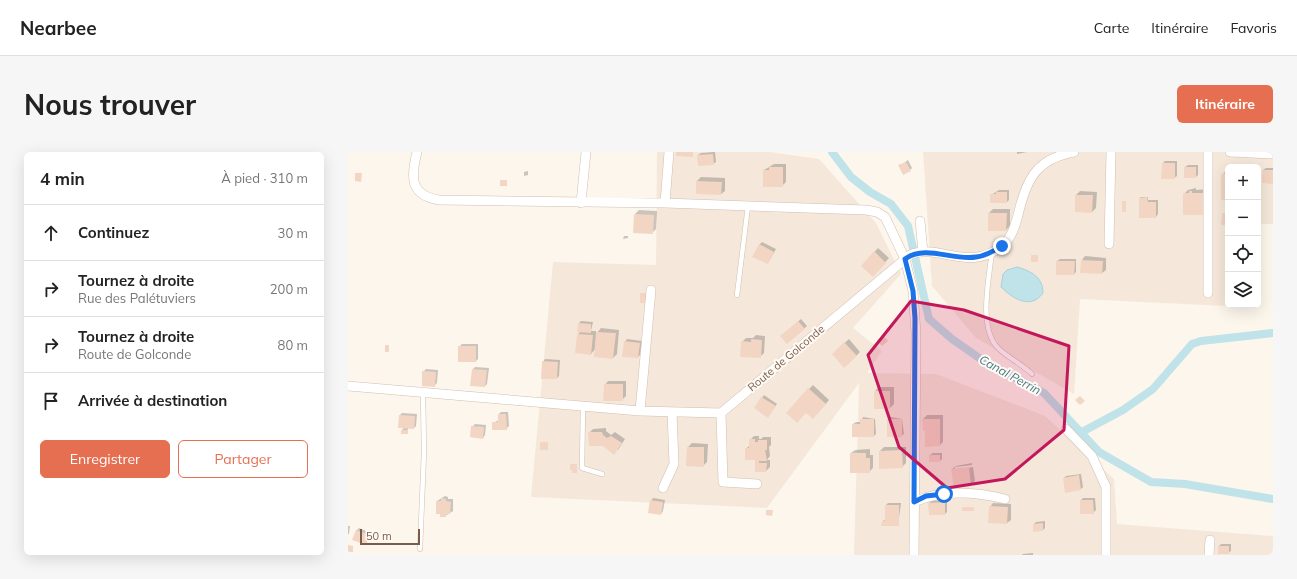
<!DOCTYPE html>
<html lang="fr">
<head>
<meta charset="utf-8">
<style>
  body { margin:0; font-family:Mulish,sans-serif; background:#f6f6f6; color:#222 }
  .controls { position:absolute; right:12px; top:12px; display:grid; overflow:hidden; border-radius:6px; box-shadow:0 4px 16px #0002 }
  .controls button { width:36px; height:36px; display:grid; place-items:center; padding:0; border:0; border-bottom:1px solid #e0e0e0; background:#fff; color:#222; font:20px sans-serif }
  .scale { position:absolute; left:12px; bottom:10px; width:60px; box-sizing:border-box; padding-left:4px; border:2px solid #7a5c4d; border-top:0; font-size:11px; line-height:14px; white-space:nowrap; color:#7a5c4d; -webkit-text-stroke:3px #fffaf3; paint-order:stroke }
  .stop { position:absolute; width:12px; height:12px; margin:-9px; border:3px solid #1a73e8; border-radius:50%; background:#fff }
  .stop.end { background:#1a73e8; border-color:#fff; box-shadow:0 1px 4px #0008 }
  .list { margin:0; padding:0; list-style:none }
  h2 { display:flex; justify-content:space-between; align-items:center; height:52px; margin:0; padding:0 16px; font-size:17px }
  h2 small { font-size:13px; font-weight:400; color:#767676 }
  .list li { display:grid; grid-template-columns:26px 1fr auto; gap:12px; align-items:center; box-sizing:border-box; height:56px; padding:0 16px; border-top:1px solid #e0e0e0 }
  .list b { display:block; font-size:15px; white-space:nowrap }
  .list p { margin:0; font-size:13px; white-space:nowrap; color:#767676 }
  .list em { font-size:13px; font-style:normal; color:#767676 }
  .actions { display:flex; gap:8px; padding:12px 16px }
  .actions a { flex:1; padding:9px 0; border:1px solid #e76f51; border-radius:6px; text-align:center; font-size:14px; color:#e76f51 }
  .actions .main { background:#e76f51; color:#fff }
  .icon { flex:none; width:22px; height:22px; fill:none; stroke:currentColor; stroke-width:2; stroke-linecap:round; stroke-linejoin:round }
  .map { position:relative; flex:none; width:925px; height:403px; overflow:hidden; border-radius:6px }
  header { display:flex; align-items:center; gap:24px; box-sizing:border-box; height:56px; padding:0 20px; background:#fff; border-bottom:1px solid #e0e0e0 }
  header strong { font-size:19px }
  nav { display:flex; gap:22px; margin-inline-start:auto; font-size:14px }
  .intro { display:flex; align-items:center; justify-content:space-between; box-sizing:border-box; height:96px; padding:0 24px }
  h1 { margin:0; font-size:28px }
  .button { padding:10px 18px; border-radius:6px; background:#e76f51; color:#fff; font-size:14px; font-weight:700 }
  main { display:flex; gap:24px; padding:0 24px }
  aside { flex:1; background:#fff; border-radius:6px; box-shadow:0 4px 16px #0002 }
  .map>svg:first-child { display:block }
  .residential { fill:#f5e8da }
  .water { fill:#bfe3e8; stroke:#a5d3da }
  .shadow { fill:#0003 }
  .lines { fill:none; stroke-linecap:round; stroke-linejoin:round }
  .canal { stroke:#bfe3e8; stroke-width:8 }
  .building { fill:#f3d5c3 }
  .service-casing { stroke:#d1beb0; stroke-width:5.5 }
  .minor-casing { stroke:#d1beb0; stroke-width:10 }
  .service { stroke:#fff; stroke-width:4.5 }
  .minor { stroke:#fff; stroke-width:9 }
  .route { stroke:#1a73e8; stroke-width:5 }
  .marked { fill:#c2185b; fill-opacity:0.2; stroke:#c2185b; stroke-width:3; stroke-linejoin:round }
  .labels { text-anchor:middle; stroke-width:4; stroke-linejoin:round; paint-order:stroke }
  .street-label { font-size:11px; fill:#7a5c4d; stroke:#fffaf3 }
  .water-label { font-size:12px; font-style:italic; fill:#437c86; stroke:#fffaf3 }
</style>
</head>
<body>
<header>
<strong>Nearbee</strong>
<nav><a>Carte</a><a>Itinéraire</a><a>Favoris</a></nav>
</header>
<div class="intro"><h1>Nous trouver</h1><a class="button">Itinéraire</a></div>
<main>
<aside>
<h2>4 min<small>À pied · 310 m</small></h2>
<ul class="list">
<li><svg class="icon" aria-label="ahead" viewBox="0 0 24 24"><path d="M12 20V5M6 11l6-6 6 6"/></svg><div><b>Continuez</b></div><em>30 m</em></li>
<li><svg class="icon" aria-label="right" viewBox="0 0 24 24"><path d="M7 20v-9h11M14 6l5 5-5 5"/></svg><div><b>Tournez à droite</b><p>Rue des Palétuviers</p></div><em>200 m</em></li>
<li><svg class="icon" aria-label="right" viewBox="0 0 24 24"><path d="M7 20v-9h11M14 6l5 5-5 5"/></svg><div><b>Tournez à droite</b><p>Route de Golconde</p></div><em>80 m</em></li>
<li><svg class="icon" aria-label="arrive" viewBox="0 0 24 24"><path d="M6 21V4h12l-3 4 3 4H6"/></svg><div><b>Arrivée à destination</b></div></li>
</ul>
<div class="actions"><a class="main">Enregistrer</a><a>Partager</a></div>
</aside>
<div class="map">
<svg width="925" height="403" viewBox="0 0 925 403">
  <rect width="100%" height="100%" fill="#fdf6ec"/>
  <path class="residential" d="M309,0H422L471,7L528,71L553,122L505,176L534,199L519,221L588,222L697,264L766,327L769,372L925,384V403H506L511,231L419,356L183,345L205,110L308,113Z
    M575,0H925V72H910V15H880V86L877,154L732,147L726,242L628,186L584,134Z"/>
  <path class="water" d="M669,115C683,119 695,125 695,141C683,158 665,147 653,135L655,122L659,118Z"/>
  <path class="shadow" d="M367,0L368,10L365,12L350,3L353,1Z
    M669,0H679L669,2Z
    M560,8L564,16L562,18L552,14Z
    M817,9H829V24L826,26H814L815,11Z
    M426,12H438V30L434,34L416,18Z
    M840,13H850V23L848,25L837,15Z
    M918,16H925V31L915,18Z
    M180,19V23L176,24V20Z
    M878,19H880V47L874,23Z
    M353,25L377,26V39L373,42L349,41V29Z
    M848,36V38L859,37L860,58L836,42L840,38Z
    M651,38H661V48L659,50L643,43Z
    M732,39L749,40L748,56L744,60L728,43Z
    M792,45H800V48H810V62L808,65Z
    M645,57H662V74L658,78H641V61Z
    M291,58L309,59L308,77L304,81L287,62Z
    M276,84H280V86L275,87Z
    M414,90L428,97L420,111L411,93Z
    M530,96L541,106L525,124L514,114Z
    M737,104L758,106V118L754,121L734,108Z
    M712,107H728V120L726,122L709,109Z
    M453,167L459,174L439,191L436,182Z
    M233,169L245,170L243,179H248V182L253,176L271,178L269,202L265,206L248,196L243,202L230,182L233,179L231,171Z
    M408,183L417,184L416,201L412,205L394,190L398,186H405Z
    M279,187L294,189L292,203L290,205L277,190Z
    M501,187L512,200L508,204L489,198Z
    M114,192H130V207L128,209L111,195Z
    M197,207L212,208L211,224L209,226L195,210Z
    M127,215L141,216L139,232L137,234L125,217Z
    M78,217L90,218L89,231L86,234L75,220Z
    M260,229H278V244L274,248L257,233Z
    M465,233L481,248L469,262L458,260L461,237Z
    M531,235H546V252L542,256H527V239Z
    M416,243L429,252L422,262L414,246Z
    M153,260H160L161,274L158,277L145,271L151,268V262Z
    M54,261L69,262L68,274L66,276H60L59,281L54,278L56,276L52,263Z
    M579,263H595V290L592,293L578,278L575,267Z
    M515,265L527,267L528,282L526,284L505,272L508,270H513Z
    M543,265L554,267L556,282L553,284L540,268Z
    M127,272L138,273L137,283L135,286L124,275Z
    M258,276V279L263,283L267,280L277,287L270,298L241,281L245,277Z
    M406,284H411V287H413L415,285H423V293L421,295L422,304L419,308H422V315L418,319H408V307L398,297L402,293V288Z
    M344,291L360,292L359,310L355,314L340,295Z
    M536,295H558V311L554,315L532,299Z
    M522,297V303H525V316L521,320L503,301L507,298Z
    M585,301H594V307L592,309L582,303Z
    M624,311V313L607,315V318L625,315L627,329L623,333L604,317L608,314Z
    M733,322L735,335L733,337L716,326L718,324Z
    M97,344L100,345V347H105V359L97,364L93,361L89,349Z
    M305,346L317,348L315,359L313,362L303,349Z
    M735,346H747L748,358L745,361L733,348Z
    M599,348V360L597,362H582L581,351L584,349Z
    M540,351H553L550,373L535,369L538,367V353Z
    M645,351L663,352V368L659,371L642,355Z
    M697,369V376L695,378L686,372L688,370Z
    M0,374H2L1,382H0Z
    M11,376L23,381L18,392L8,379Z
    M873,392H883V399L880,401L871,394Z
    M685,401V403H674L675,402Z"/>
  <g class="lines">
    <path class="canal" d="M484,0L503,25L522,40L543,52L560,74L581,167L604,187L637,210L696,241L751,300L803,330L837,332L925,347
      M732,281L775,258L805,237L844,192L853,189L925,181"/>
  </g>
  <path class="building" d="M328,0H345V5L328,4Z
    M365,2L366,13L350,14L349,3Z
    M558,10L563,19L555,23L550,13Z
    M814,11H827V27H813Z
    M421,15H435V35H415V18H421Z
    M836,15H848V26H836Z
    M914,18H925V32L914,31Z
    M7,21H14L13,30L7,29Z
    M873,22H880V48H873Z
    M152,28H159V34H152Z
    M348,29L374,30L373,43L348,42Z
    M841,39H844V41H856V63H835V41H841Z
    M648,40H659V51H642V42H648Z
    M727,43H745L744,61L727,60Z
    M799,45L800,50H808V66H791V46Z
    M774,49H778V60H774Z
    M640,61H659L658,79H640Z
    M874,61H880V73H873Z
    M286,62L306,63L305,82L285,81Z
    M411,92L426,100L420,112L404,105Z
    M526,99L538,111L525,125L513,114Z
    M683,103H690V110H683Z
    M733,108L755,109L754,122L732,121Z
    M708,109H727L726,123H708Z
    M292,141H298V151H292Z
    M450,169L457,177L439,192L432,184Z
    M230,171L243,172V181L229,180Z
    M248,180L268,181L265,207L246,205Z
    M229,182L245,183L243,203L227,201Z
    M535,183L540,189L534,194L529,189Z
    M403,187L414,188L413,206L392,205L393,189L403,190Z
    M276,189L292,191L290,206L274,205Z
    M496,190L509,204L496,216L484,202Z
    M37,193H41V200H37Z
    M110,194H128V210H110Z
    M194,209L210,210L209,227H193Z
    M124,217L139,218L137,235L122,234Z
    M74,219L88,220L87,235L74,234Z
    M256,232H275V249H255Z
    M460,236L478,252L465,267L458,261L449,271L438,261Z
    M526,239H542V257H526Z
    M732,244L737,249L732,253L727,248Z
    M413,245L428,254L420,266L406,256Z
    M150,262H158L159,278H144V270H150Z
    M51,263L67,264L66,277L50,276Z
    M512,267H526V285H504V272H512Z
    M539,267H554V285H539Z
    M574,267H592V294L577,295V279H575Z
    M123,274L136,275L135,287L122,285Z
    M53,278H60V282H53Z
    M240,280H254L255,283L259,286L263,284L274,291L266,303L255,294H241Z
    M401,287H407V290H410V288H419V298H417L419,309H411V311H419L418,320H407V308H397V296H401Z
    M192,290H200V298H192Z
    M339,295H356V315L338,314Z
    M554,298L555,316L531,317V299Z
    M502,301H518V306H522V321H502Z
    M581,303H592V310H581Z
    M222,312H229V321H224V318H222Z
    M621,315L623,334L606,336L603,317Z
    M731,323L733,338L717,341L715,326Z
    M93,346L98,347V349L103,350L102,362H98V365H92V362H88V349H93Z
    M302,348L315,350L313,363L300,361Z
    M732,348H745L746,362H732Z
    M597,350V363H581L580,351Z
    M537,353H551V374H533L534,369H537Z
    M641,354L660,355L659,372L640,371Z
    M614,355H626V359H614Z
    M418,358H425L424,364L418,363Z
    M695,371V379L685,380V372Z
    M8,378L21,383L18,393L4,388Z
    M0,393L5,394V400H0Z
    M870,394H881V402H870Z"/>
  <g class="lines">
    <g class="service-casing">
      <path id="service" d="M644,100C641,126 630,176 650,196C660,206 674,212 684,222
        M389,143L400,54
        M235,254L234,316L254,322
        M72,397L76,300L75,241"/>
    </g>
    <g class="minor-casing">
      <path id="minor" d="M69,0C63,24 61,43 91,48L317,51L518,58L529,60L537,65L557,107L565,139L568,181L566,403
        M860,0V141
        M882,0L925,2
        M233,51L238,0
        M317,51L321,0
        M572,69L575,100
        M761,92L763,0
        M0,234L292,259L373,261L562,103C589,90 622,122 655,93C664,85 667,74 670,63C678,29 687,7 726,0
        M292,259L303,138
        M373,261L375,330L409,332
        M718,277L744,304L758,335V403
        M315,336L326,312L324,260
        M566,350C595,337 628,340 657,347
        M861,403L862,388"/>
    </g>
    <use href="#service" class="service"/>
    <use href="#minor" class="minor"/>
  </g>
  <g class="lines">
    <path class="route" d="M596,342L578,344L566,350L567,166L565,139L557,107C578,92 604,109 628,105C637,104 646,99 654,94"/>
  </g>
  <path class="marked" d="M563,149L616,158L721,194L716,278L657,327L599,336L551,295L520,203Z"/>
  <g class="labels">
    <g class="street-label">
      <text transform="translate(438 206) rotate(-40)" y="4">Route de Golconde</text>
    </g>
    <g class="water-label">
      <text transform="translate(662 223) rotate(29)" y="4">Canal Perrin</text>
    </g>
  </g>
</svg>
<div class="controls">
<button>+</button>
<button>−</button>
<button><svg class="icon" aria-label="locate" viewBox="0 0 24 24"><circle cx="12" cy="12" r="6"/><path d="M12 2v4M12 18v4M2 12h4M18 12h4"/></svg></button>
<button><svg class="icon" aria-label="layers" viewBox="0 0 24 24"><path d="M12 4l9 5-9 5-9-5zM3 14l9 5 9-5"/></svg></button>
</div>
<div class="scale">50 m</div>
<div class="stop" style="left:596px;top:342px"></div>
<div class="stop end" style="left:654px;top:94px"></div>
</div>
</main>
</body>
</html>
